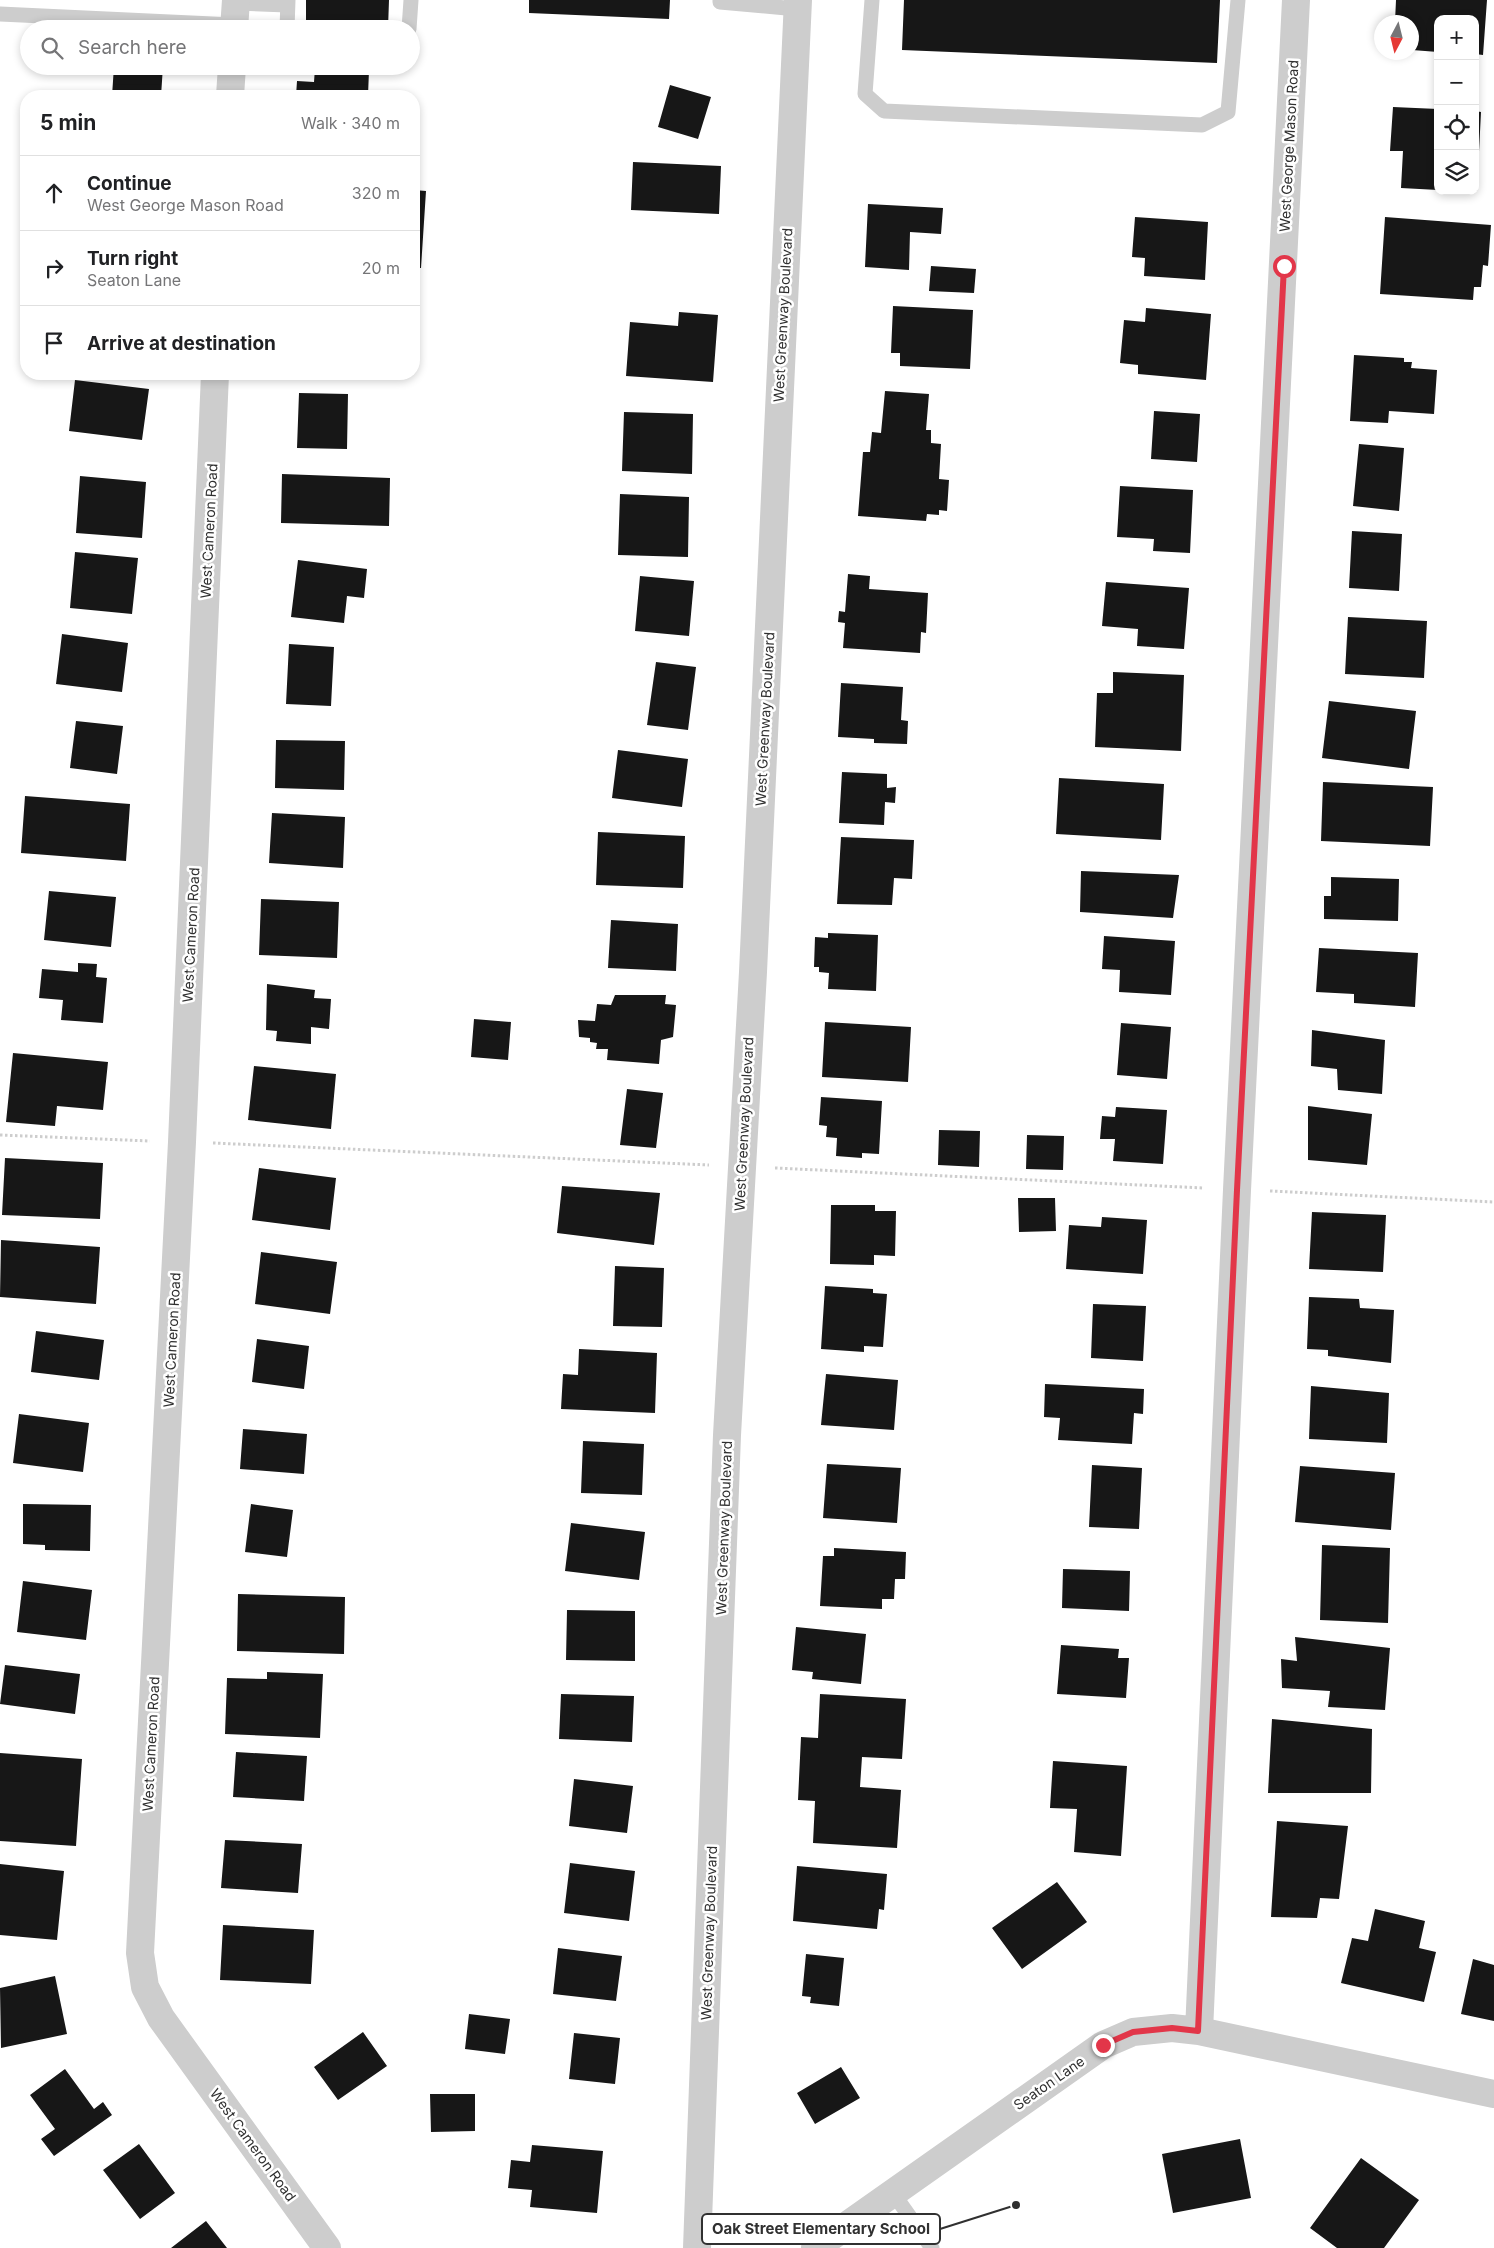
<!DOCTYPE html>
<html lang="en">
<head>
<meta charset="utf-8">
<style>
  body { margin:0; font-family:Inter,sans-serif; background:#f6f6f6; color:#202124 }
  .controls { position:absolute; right:15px; top:15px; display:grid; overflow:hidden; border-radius:10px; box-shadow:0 2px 8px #0003 }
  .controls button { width:45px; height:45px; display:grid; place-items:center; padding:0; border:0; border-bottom:1px solid #e0e0e0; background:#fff; color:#202124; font:25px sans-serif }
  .compass { position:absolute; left:1374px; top:15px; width:45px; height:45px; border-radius:50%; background:#fff; box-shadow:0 2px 8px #0003; rotate:187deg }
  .stop { position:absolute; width:15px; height:15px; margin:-11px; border:4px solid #e23649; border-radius:50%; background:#fff }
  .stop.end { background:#e23649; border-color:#fff; box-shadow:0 1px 5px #0008 }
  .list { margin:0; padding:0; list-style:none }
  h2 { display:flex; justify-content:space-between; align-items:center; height:65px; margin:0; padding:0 20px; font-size:21px }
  h2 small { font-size:16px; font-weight:400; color:#757577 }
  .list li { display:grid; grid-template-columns:32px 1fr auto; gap:15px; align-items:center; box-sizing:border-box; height:75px; padding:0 20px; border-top:1px solid #e0e0e0 }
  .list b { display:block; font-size:19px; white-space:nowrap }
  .list p { margin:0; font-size:16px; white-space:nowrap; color:#757577 }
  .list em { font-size:16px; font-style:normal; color:#757577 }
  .icon { flex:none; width:28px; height:28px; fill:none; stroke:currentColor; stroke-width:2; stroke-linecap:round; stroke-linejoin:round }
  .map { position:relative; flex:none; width:1494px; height:2248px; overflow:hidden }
  .search { position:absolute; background:#fff; box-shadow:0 2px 8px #0003; left:20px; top:20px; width:400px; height:55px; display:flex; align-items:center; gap:12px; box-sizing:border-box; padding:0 18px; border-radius:28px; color:#757577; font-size:19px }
  .panel { position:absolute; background:#fff; box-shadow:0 2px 8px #0003; left:20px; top:90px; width:400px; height:290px; border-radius:20px }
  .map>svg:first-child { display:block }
  .building { fill:#171717 }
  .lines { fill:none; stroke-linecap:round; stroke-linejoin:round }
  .path { stroke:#cdcdcd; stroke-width:3; stroke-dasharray:2.5 2.5; stroke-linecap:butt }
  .service { stroke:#cdcdcd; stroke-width:15 }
  .minor { stroke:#cdcdcd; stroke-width:28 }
  .route { stroke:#e23649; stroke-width:6 }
  .labels { text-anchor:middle; stroke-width:5; stroke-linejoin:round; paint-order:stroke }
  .street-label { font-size:14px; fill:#303030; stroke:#fff }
  .leader { fill:none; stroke:#303030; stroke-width:2 }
  .callout-dot { fill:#303030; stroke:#fff; stroke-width:2 }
  .callout { fill:#fff; stroke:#303030; stroke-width:2 }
  .callout-label { font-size:15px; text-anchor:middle; font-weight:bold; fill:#303030 }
</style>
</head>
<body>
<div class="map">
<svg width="1494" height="2248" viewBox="0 0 1494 2248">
  <rect width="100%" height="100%" fill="#fff"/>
  <path class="building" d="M306,0H389L388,29L306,27Z
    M529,0H670L669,19L529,13Z
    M904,0H1220L1217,63L902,50Z
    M1396,0H1487L1483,55L1475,54V19H1438V52L1412,50V22H1395Z
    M114,66H163L161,96H112Z
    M315,68L369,70L368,96H296L297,81L314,82Z
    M670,85L711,97L698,139L658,127Z
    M1393,107L1438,109V190L1401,188L1403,151H1390Z
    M1475,111L1481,112L1477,191H1475Z
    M633,162L721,166L719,214L631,210Z
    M414,190L426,191L421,268H414Z
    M868,204L943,208L941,234L910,232L909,270L865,267Z
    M1135,217L1208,222L1205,280L1144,276L1145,258L1132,257Z
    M1385,217L1491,225L1488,266L1483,265L1481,287H1474L1473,300L1380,294Z
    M931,266L976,269L974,293L929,291Z
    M893,306L973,310L970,369L900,366V353H891Z
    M1146,308L1211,314L1206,380L1138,374V365L1120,363L1124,320L1145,322Z
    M679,312L718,315L713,382L626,376L630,322L678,326Z
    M1354,355L1404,358V362H1412L1411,368L1437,370L1434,414L1389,411L1388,423L1350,421Z
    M75,380L149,389L142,440L69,431Z
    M885,391L929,394L926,430H931V443L941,444L939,479L949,480L947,511L939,510V515L927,514L926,521L858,516L863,452H870L872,432L881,433Z
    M299,393L348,394L347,449L297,448Z
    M1154,411L1200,414L1197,462L1151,459Z
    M624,412L693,414L692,474L622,471Z
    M1359,444L1404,448L1399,511L1353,506Z
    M282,474L390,478L389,526L281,523Z
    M80,476L146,482L142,538L76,533Z
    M1120,486L1193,490L1190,553L1153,551L1154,539L1117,537Z
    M620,494L689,497L688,557L618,555Z
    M1352,531L1402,534L1399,591L1349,588Z
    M75,552L138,558L132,614L70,608Z
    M298,560L367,569L364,598L347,596L344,623L291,617Z
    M848,574L870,576L869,589L928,593L926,633L921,632L920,653L843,648L845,623L838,622L839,611L845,612Z
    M640,576L694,581L689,636L635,631Z
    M1106,582L1189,588L1184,649L1137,646L1138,629L1102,626Z
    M1348,617L1427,621L1424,678L1345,674Z
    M62,634L128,643L122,692L56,684Z
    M289,644L334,647L331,706L286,704Z
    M656,662L696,667L688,730L647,725Z
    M1113,672L1184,675L1181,751L1095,747L1097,693H1113Z
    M841,683L903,687L901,720L908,721L907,744L874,743V739L838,737Z
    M1329,701L1416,711L1409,769L1322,758Z
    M76,721L123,726L117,774L70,768Z
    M276,740L345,741L344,790L275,788Z
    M618,750L688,759L682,807L612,798Z
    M842,772L887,774V788L896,787L895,803L885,802L884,825L839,823Z
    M1059,778L1164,784L1161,840L1056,834Z
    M1323,782L1433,787L1430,846L1321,841Z
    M25,796L130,804L126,861L21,853Z
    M272,813L345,817L343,868L269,863Z
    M598,832L685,836L683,888L596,885Z
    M841,837L914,840L912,879L894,878L892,905L837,904Z
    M1081,871L1179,875L1173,918L1080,912Z
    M1331,877L1399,879L1398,921L1324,919V896H1331Z
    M49,891L116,897L111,947L44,940Z
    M261,899L339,902L337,958L259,955Z
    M611,920L678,924L676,971L608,968Z
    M828,933L878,935L876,991L828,989L829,973L819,972V967H814L815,937L828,938Z
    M1104,936L1175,941L1171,995L1119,992L1120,970L1102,969Z
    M1319,948L1418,953L1415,1007L1354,1003V994L1316,992Z
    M78,963L97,964L96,977L107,978L103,1023L61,1020L63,1000L39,998L42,969L78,972Z
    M267,984L315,990L314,998L331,999L329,1029L311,1027V1044L276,1041L277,1031L266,1030Z
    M615,995H666L665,1004L676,1005L673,1037L661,1040L659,1064L607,1060L608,1049H596L597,1043L590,1042V1038L579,1037L578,1020L595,1021L597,1004L611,1005Z
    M474,1019L511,1022L508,1060L471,1057Z
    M825,1022L911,1027L908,1082L822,1077Z
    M1121,1023L1171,1027L1167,1079L1117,1075Z
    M1312,1030L1385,1040L1382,1094L1338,1090L1337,1069L1311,1066Z
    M13,1053L108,1062L103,1110L57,1106L55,1126L6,1122Z
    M254,1066L336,1074L331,1129L248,1120Z
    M627,1089L663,1093L656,1148L620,1145Z
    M821,1097L882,1101L879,1154L862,1153V1158L836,1156L837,1138L826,1137L827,1126L819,1125Z
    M1308,1106L1372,1114L1367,1165L1308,1160Z
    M1116,1107L1167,1110L1163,1164L1113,1161L1115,1139H1100L1102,1116L1115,1117Z
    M939,1130L980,1131L979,1167L938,1165Z
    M1027,1135L1064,1136L1063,1170L1026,1169Z
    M5,1158L103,1163L100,1219L2,1215Z
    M259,1168L336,1178L330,1230L252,1220Z
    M562,1186L660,1193L654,1245L557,1233Z
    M1018,1198H1055L1056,1231L1019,1232Z
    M831,1205H875V1211H896L895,1256L874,1255V1265L830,1264Z
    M1312,1212L1386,1215L1383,1272L1309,1269Z
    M1102,1217L1147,1220L1143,1274L1066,1269L1069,1225L1101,1227Z
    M1,1240L100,1247L96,1304L0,1297Z
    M261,1252L337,1262L330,1314L255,1304Z
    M615,1266L664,1268L662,1327L613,1326Z
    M825,1286L873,1289V1293L887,1294L883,1347L864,1346V1352L821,1349Z
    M1309,1297L1359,1299L1360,1308L1394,1310L1391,1363L1328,1356V1350L1307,1349Z
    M1093,1304L1146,1306L1143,1361L1091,1358Z
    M36,1331L104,1340L99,1380L31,1372Z
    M257,1339L309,1346L304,1389L252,1382Z
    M579,1349L657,1353L655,1413L561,1409L563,1374L578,1375Z
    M826,1374L898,1380L894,1430L821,1425Z
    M1045,1384L1144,1389L1143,1414L1134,1413L1132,1444L1058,1440L1060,1418L1044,1417Z
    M1311,1386L1389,1393L1387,1443L1309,1439Z
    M19,1414L89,1423L83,1472L13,1463Z
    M243,1429L307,1434L304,1474L240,1469Z
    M583,1441L644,1444L642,1495L581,1493Z
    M827,1464L901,1468L897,1523L823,1518Z
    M1092,1465L1142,1468L1139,1529L1089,1527Z
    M1300,1466L1395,1473L1391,1530L1295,1522Z
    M23,1504L91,1505L90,1551L45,1550V1545L23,1544Z
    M251,1504L293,1510L287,1557L245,1552Z
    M571,1523L645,1532L639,1580L565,1571Z
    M1322,1545L1390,1548L1388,1623L1320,1620Z
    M834,1548L906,1552L905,1579H895L894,1599H882V1609L820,1606L823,1556H834Z
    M1063,1569L1130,1571L1129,1611L1062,1608Z
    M23,1581L92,1590L86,1640L17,1632Z
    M238,1594L345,1597L344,1654L237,1651Z
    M567,1610L635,1611V1661L566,1660Z
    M796,1627L866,1634L861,1684L812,1679L813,1672L792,1670Z
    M1295,1637L1390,1648L1385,1710L1328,1707L1330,1691L1282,1688L1281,1659L1297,1661Z
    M1061,1645L1119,1649L1118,1658H1129L1126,1698L1057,1694Z
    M5,1665L80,1674L75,1714L0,1704Z
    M267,1672L323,1674L320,1738L225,1734L227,1678L267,1679Z
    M561,1694L634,1696L632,1742L559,1739Z
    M820,1694L906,1699L902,1759L862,1757L860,1787L901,1790L897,1848L813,1843L815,1801L798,1800L801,1737L818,1738Z
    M1272,1719L1372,1729L1371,1793H1268Z
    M236,1752L307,1756L304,1801L233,1797Z
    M0,1753L82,1759L76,1846L0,1841Z
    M1053,1761L1127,1766L1121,1856L1074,1852L1077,1809L1050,1808Z
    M574,1779L633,1786L627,1833L569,1826Z
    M1277,1821L1348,1826L1339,1899L1320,1898L1317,1918L1271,1917Z
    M225,1840L302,1844L298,1893L221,1888Z
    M570,1863L635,1871L629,1921L564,1913Z
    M0,1864L64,1871L57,1940L0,1935Z
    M797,1866L887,1874L884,1910L879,1909L877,1929L793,1921Z
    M1057,1882L1087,1922L1022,1969L992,1928Z
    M1375,1909L1425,1921L1419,1948L1436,1952L1424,2002L1341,1983L1352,1938L1368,1941Z
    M223,1925L314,1930L311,1984L220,1980Z
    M558,1948L622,1956L616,2001L553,1994Z
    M806,1954L844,1958L839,2006L810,2003L811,1997L802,1996Z
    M1473,1959L1494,1965V2021L1461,2014Z
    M55,1976L67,2034L1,2048L0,1988Z
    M469,2014L510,2019L505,2054L465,2049Z
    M363,2032L387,2066L338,2100L314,2067Z
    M574,2033L620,2038L615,2084L569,2079Z
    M841,2067L860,2098L815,2124L797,2093Z
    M65,2069L94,2109L103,2102L112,2115L54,2156L41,2139L55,2129L30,2095Z
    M430,2094H475V2131L431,2132Z
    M1240,2139L1251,2198L1173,2213L1162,2154Z
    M139,2144L175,2193L140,2219L103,2170Z
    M532,2145L603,2151L597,2213L530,2207L532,2190L508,2188L511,2160L530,2162Z
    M1361,2158L1419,2200L1384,2248H1337L1310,2228Z
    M206,2221L227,2248H171Z"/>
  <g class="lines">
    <path class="path" d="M0,1135L150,1141
      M213,1143L709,1165
      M775,1168L1204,1188
      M1270,1191L1494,1202"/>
    <path class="service" d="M720,0V2L797,9
      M872,0L865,94L884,111L1202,125L1228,112L1238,0
      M236,3L287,5
      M0,14L234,25
      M287,29L288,0
      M409,29L411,0
      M893,2193L932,2248"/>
    <path class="minor" d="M234,29L236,0
      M230,96L232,66
      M215,374L182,1142L140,1953L145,1987L161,2018L327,2248
      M1199,2031L1237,1190L1296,0
      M697,2248L727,1435L753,972L798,0
      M815,2248L1103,2045L1133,2032L1172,2028L1199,2031L1494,2094"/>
  </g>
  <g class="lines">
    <path class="route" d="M1103,2045L1133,2032L1172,2028L1198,2031L1237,1190L1284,266"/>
  </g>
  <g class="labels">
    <g class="street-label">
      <text transform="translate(1289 146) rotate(-87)" y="5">West George Mason Road</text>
      <text transform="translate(783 315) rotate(-87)" y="5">West Greenway Boulevard</text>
      <text transform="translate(209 531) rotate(-87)" y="5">West Cameron Road</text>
      <text transform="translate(765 719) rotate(-87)" y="5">West Greenway Boulevard</text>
      <text transform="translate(191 935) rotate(-87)" y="5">West Cameron Road</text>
      <text transform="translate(744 1124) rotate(-87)" y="5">West Greenway Boulevard</text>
      <text transform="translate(172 1340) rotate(-87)" y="5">West Cameron Road</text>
      <text transform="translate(724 1528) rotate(-88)" y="5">West Greenway Boulevard</text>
      <text transform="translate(151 1744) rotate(-87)" y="5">West Cameron Road</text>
      <text transform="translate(709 1933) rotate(-88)" y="5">West Greenway Boulevard</text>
      <text transform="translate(1049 2083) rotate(-35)" y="5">Seaton Lane</text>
      <text transform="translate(253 2145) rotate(54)" y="5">West Cameron Road</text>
    </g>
  </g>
  <path class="leader" d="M1016 2205L940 2229"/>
  <circle class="callout-dot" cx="1016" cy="2205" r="5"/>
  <rect class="callout" x="702" y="2214" width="238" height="30" rx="5"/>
  <g class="callout-label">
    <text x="821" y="2234">Oak Street Elementary School</text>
  </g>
</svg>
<div class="controls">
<button>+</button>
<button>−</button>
<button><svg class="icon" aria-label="locate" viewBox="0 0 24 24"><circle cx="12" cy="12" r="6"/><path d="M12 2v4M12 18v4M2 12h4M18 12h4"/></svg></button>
<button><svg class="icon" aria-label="layers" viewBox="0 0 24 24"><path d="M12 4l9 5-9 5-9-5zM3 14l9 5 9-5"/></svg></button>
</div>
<svg class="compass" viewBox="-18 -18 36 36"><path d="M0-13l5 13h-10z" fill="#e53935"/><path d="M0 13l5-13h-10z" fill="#757577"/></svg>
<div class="stop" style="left:1284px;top:266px"></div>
<div class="stop end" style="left:1103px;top:2045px"></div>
<div class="search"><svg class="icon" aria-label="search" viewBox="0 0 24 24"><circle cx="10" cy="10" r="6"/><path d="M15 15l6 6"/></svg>Search here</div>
<section class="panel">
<h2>5 min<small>Walk · 340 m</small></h2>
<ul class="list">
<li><svg class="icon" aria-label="ahead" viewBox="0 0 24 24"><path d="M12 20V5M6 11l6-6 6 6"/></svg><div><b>Continue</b><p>West George Mason Road</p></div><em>320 m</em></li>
<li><svg class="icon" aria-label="right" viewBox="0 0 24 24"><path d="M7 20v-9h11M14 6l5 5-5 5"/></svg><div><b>Turn right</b><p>Seaton Lane</p></div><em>20 m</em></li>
<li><svg class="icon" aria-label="arrive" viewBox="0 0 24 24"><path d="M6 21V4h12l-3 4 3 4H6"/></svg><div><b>Arrive at destination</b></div></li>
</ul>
</section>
</div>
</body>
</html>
